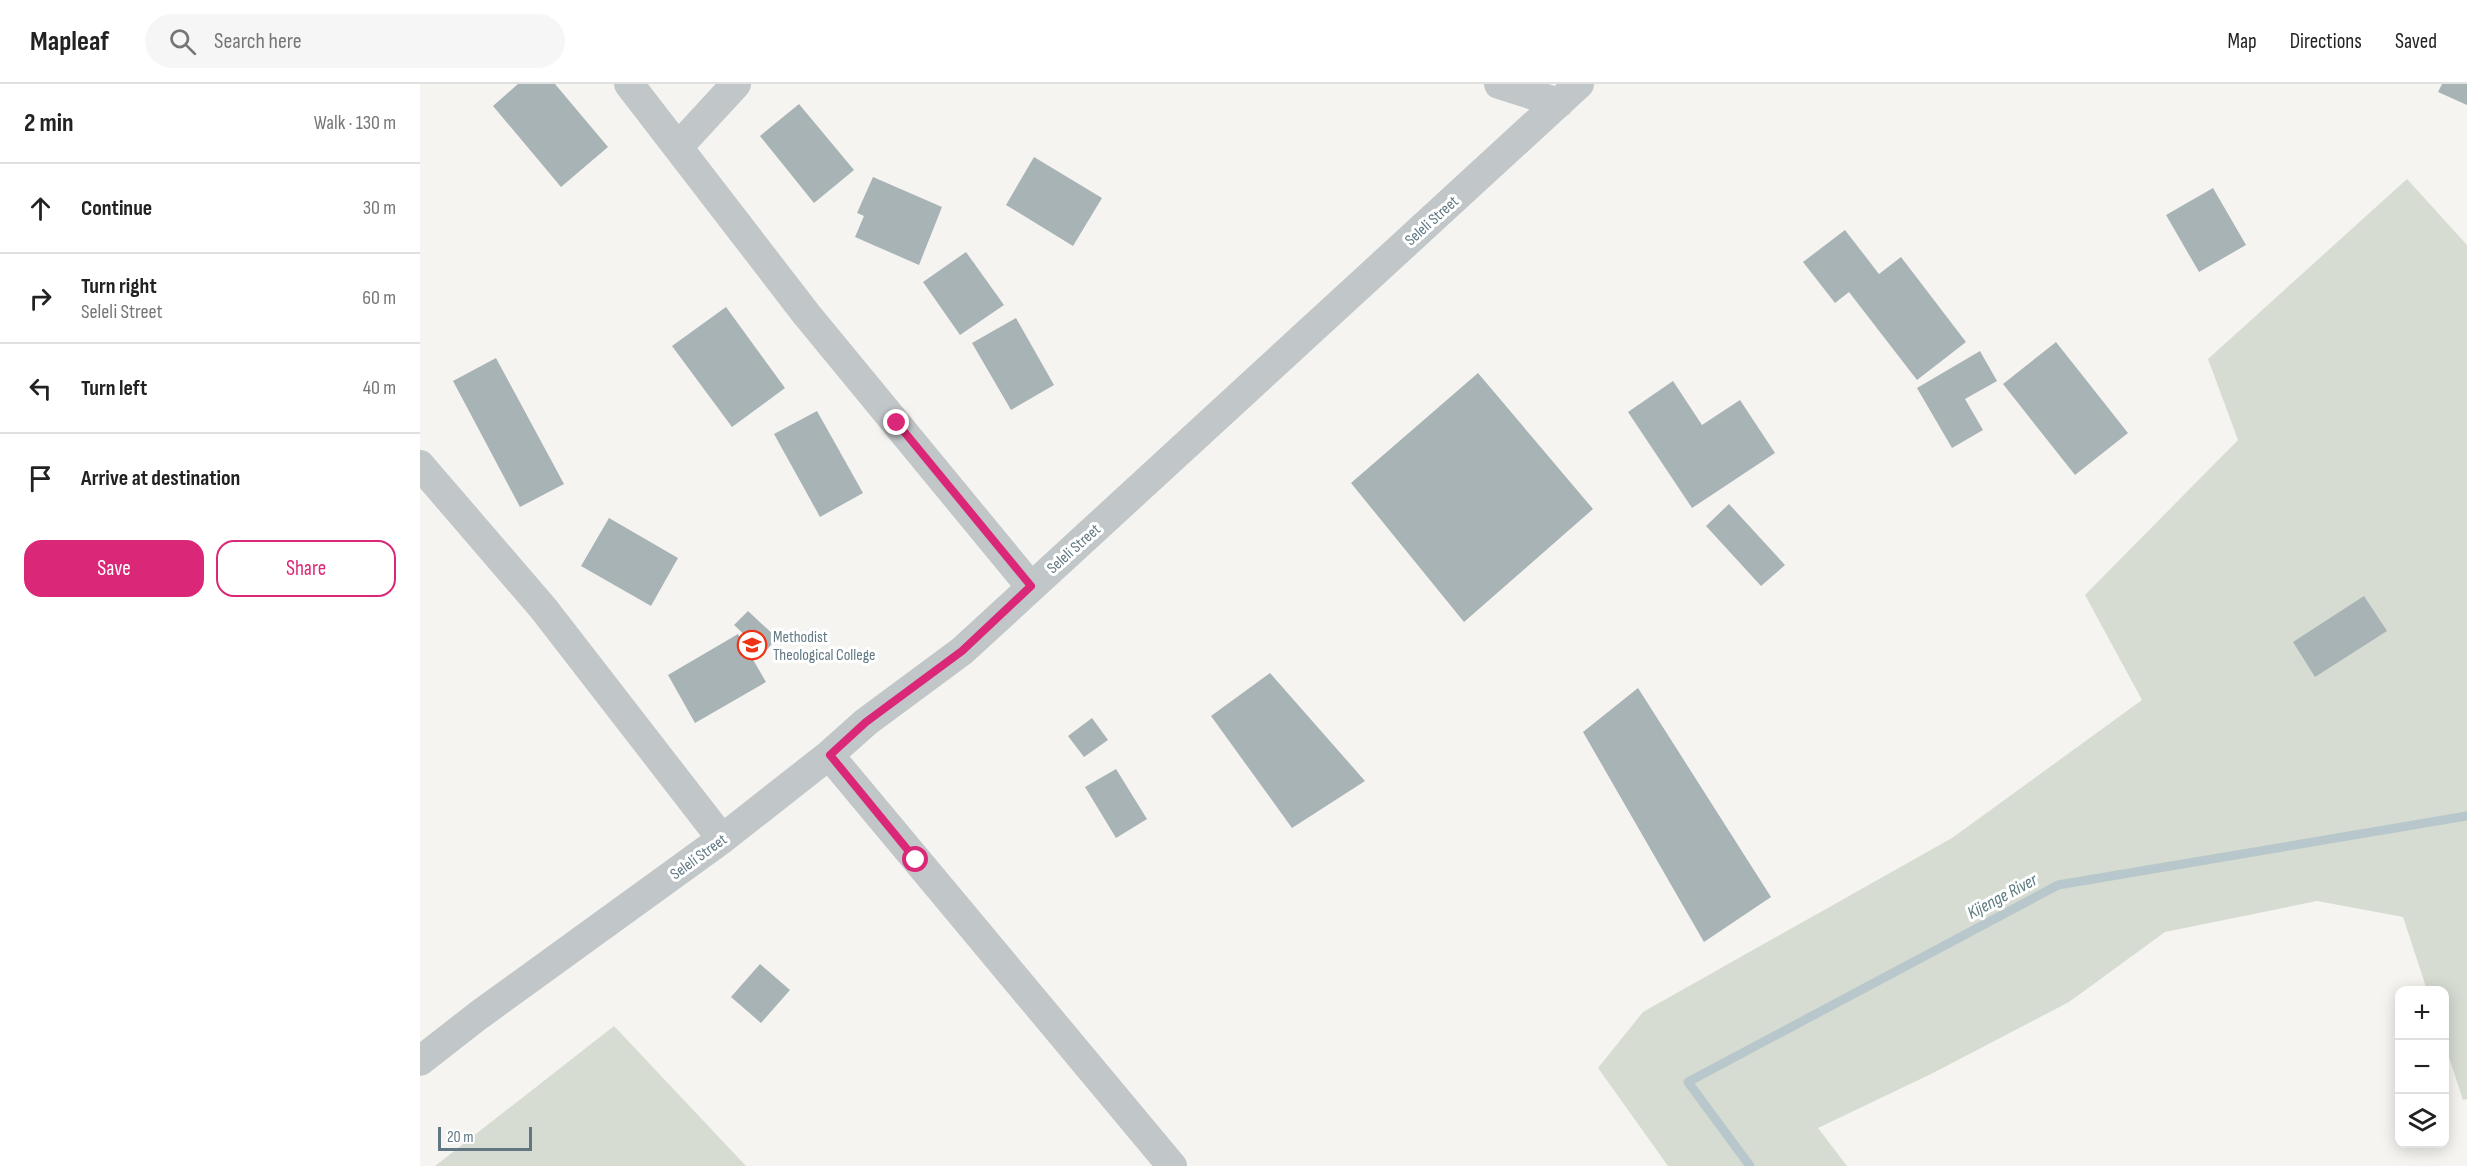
<!DOCTYPE html>
<html lang="en">
<head>
<meta charset="utf-8">
<style>
  body { margin:0; font-family:"Sofia Sans Condensed",sans-serif; background:#f6f6f6; color:#222 }
  .controls { position:absolute; right:18px; bottom:18px; display:grid; overflow:hidden; border-radius:12px; box-shadow:0 3px 15px #0003 }
  .controls button { width:54px; height:54px; display:grid; place-items:center; padding:0; border:0; border-bottom:2px solid #e0e0e0; background:#fff; color:#222; font:30px sans-serif }
  .scale { position:absolute; left:18px; bottom:15px; width:94px; box-sizing:border-box; padding-left:6px; border:3px solid #617883; border-top:0; font-size:16px; line-height:21px; white-space:nowrap; color:#617883; -webkit-text-stroke:4px #fff; paint-order:stroke }
  .stop { position:absolute; width:18px; height:18px; margin:-14px; border:4px solid #db2777; border-radius:50%; background:#fff }
  .stop.end { background:#db2777; border-color:#fff; box-shadow:0 2px 6px #0008 }
  .list { margin:0; padding:0; list-style:none }
  h2 { display:flex; justify-content:space-between; align-items:center; height:78px; margin:0; padding:0 24px; font-size:26px }
  h2 small { font-size:20px; font-weight:400; color:#767676 }
  .list li { display:grid; grid-template-columns:39px 1fr auto; gap:18px; align-items:center; box-sizing:border-box; height:90px; padding:0 24px; border-top:2px solid #e0e0e0 }
  .list b { display:block; font-size:22px; white-space:nowrap }
  .list p { margin:0; font-size:20px; white-space:nowrap; color:#767676 }
  .list em { font-size:20px; font-style:normal; color:#767676 }
  .actions { display:flex; gap:12px; padding:18px 24px }
  .actions a { flex:1; padding:14px 0; border:2px solid #db2777; border-radius:18px; text-align:center; font-size:21px; color:#db2777 }
  .actions .main { background:#db2777; color:#fff }
  .icon { flex:none; width:33px; height:33px; fill:none; stroke:currentColor; stroke-width:2; stroke-linecap:round; stroke-linejoin:round }
  .map { position:relative; flex:none; width:2047px; height:1082px; overflow:hidden }
  header { display:flex; align-items:center; gap:36px; box-sizing:border-box; height:84px; padding:0 30px; background:#fff; border-bottom:2px solid #e0e0e0 }
  header strong { font-size:28px }
  nav { display:flex; gap:33px; margin-inline-start:auto; font-size:21px }
  .search { width:420px; height:54px; background:#f6f6f6; display:flex; align-items:center; gap:15px; box-sizing:border-box; padding:0 21px; border-radius:33px; color:#767676; font-size:22px }
  main { display:flex }
  aside { flex:1; background:#fff }
  .map>svg:first-child { display:block }
  .green { fill:#d6dcd1 }
  .lines { fill:none; stroke-linecap:round; stroke-linejoin:round }
  .stream { stroke:#b8c7cb; stroke-width:9 }
  .building { fill:#a8b3b6 }
  .minor { stroke:#c1c6c8; stroke-width:30 }
  .route { stroke:#db2777; stroke-width:8 }
  .labels { text-anchor:middle; stroke-width:6; stroke-linejoin:round; paint-order:stroke }
  .street-label { font-size:16px; fill:#617883; stroke:#fff }
  .poi-label { font-size:16px; fill:#617883; stroke:#fff; text-anchor:start }
  .water-label { font-size:18px; font-style:italic; fill:#5d7b81; stroke:#fff }
</style>
</head>
<body>
<header>
<strong>Mapleaf</strong>
<div class="search"><svg class="icon" aria-label="search" viewBox="0 0 24 24"><circle cx="10" cy="10" r="6"/><path d="M15 15l6 6"/></svg>Search here</div>
<nav><a>Map</a><a>Directions</a><a>Saved</a></nav>
</header>
<main>
<aside>
<h2>2 min<small>Walk · 130 m</small></h2>
<ul class="list">
<li><svg class="icon" aria-label="ahead" viewBox="0 0 24 24"><path d="M12 20V5M6 11l6-6 6 6"/></svg><div><b>Continue</b></div><em>30 m</em></li>
<li><svg class="icon" aria-label="right" viewBox="0 0 24 24"><path d="M7 20v-9h11M14 6l5 5-5 5"/></svg><div><b>Turn right</b><p>Seleli Street</p></div><em>60 m</em></li>
<li><svg class="icon" aria-label="left" viewBox="0 0 24 24"><path d="M17 20v-9H6M10 6l-5 5 5 5"/></svg><div><b>Turn left</b></div><em>40 m</em></li>
<li><svg class="icon" aria-label="arrive" viewBox="0 0 24 24"><path d="M6 21V4h12l-3 4 3 4H6"/></svg><div><b>Arrive at destination</b></div></li>
</ul>
<div class="actions"><a class="main">Save</a><a>Share</a></div>
</aside>
<div class="map">
<svg width="2047" height="1082" viewBox="0 0 2047 1082">
  <rect width="100%" height="100%" fill="#f5f4f0"/>
  <path class="green" d="M1987,95L2047,161V1015L2043,1016L2025,961L2024,906H2007L1983,833L1897,817L1745,848L1649,918L1511,990L1398,1044L1427,1082H1248L1178,984L1223,928L1532,754L1722,616L1665,511L1818,356L1788,275Z
    M194,942L326,1082H15Z"/>
  <g class="lines">
    <path class="stream" d="M1330,1082L1268,998L1638,801L2047,732"/>
  </g>
  <path class="building" d="M98,0H135L188,63L141,103L73,22Z
    M2022,0H2047V21L2018,8Z
    M379,20L434,86L394,119L340,52Z
    M614,73L682,114L653,162L586,121Z
    M453,93L522,123L499,181L435,153L444,132L437,129Z
    M1793,104L1826,161L1779,188L1746,131Z
    M1425,146L1459,190L1481,173L1546,258L1497,296L1429,208L1415,219L1383,178Z
    M546,168L584,221L540,251L503,198Z
    M306,223L365,304L312,343L252,262Z
    M596,234L634,301L591,326L552,259Z
    M1636,258L1708,349L1655,391L1583,300Z
    M1560,267L1577,297L1545,315L1563,346L1532,364L1497,304Z
    M76,274L144,400L100,423L33,297Z
    M1058,289L1173,425L1044,538L931,399Z
    M1253,297L1282,341L1320,316L1355,369L1272,424L1208,328Z
    M397,327L443,409L400,433L354,350Z
    M1309,420L1365,481L1341,502L1286,442Z
    M189,434L258,474L231,522L161,482Z
    M1944,512L1967,547L1895,593L1873,558Z
    M328,527L357,554L344,569L314,541Z
    M318,550L346,598L275,639L248,591Z
    M850,589L945,697L872,744L791,632Z
    M1218,604L1351,813L1284,858L1163,648Z
    M672,634L688,656L664,673L648,652Z
    M696,685L727,735L696,754L665,703Z
    M340,880L370,906L341,939L311,913Z"/>
  <g class="lines">
    <path class="minor" d="M209,0L387,231L611,503
      M1079,0L1139,19
      M258,63L316,0
      M0,381L123,524L302,755
      M409,671L752,1082
      M0,977L59,931L302,755L409,671L446,638L542,567L1159,0"/>
  </g>
  <g class="lines">
    <path class="route" d="M477,339L611,502L542,567L446,638L410,671L496,776"/>
  </g>
  <defs>
    <g id="university-ring" transform="scale(1.5)"><circle r="9.5" fill="#fff" stroke="#ee3317" stroke-width="1.5"/><path d="M0-5L7-2L0 1L-7-2ZM-4 1L0 2.5L4 1V4Q0 6-4 4Z" fill="#ee3317"/></g>
  </defs>
  <g fill-rule="evenodd">
    <use href="#university-ring" x="332" y="561"/>
  </g>
  <g class="labels">
    <g class="street-label">
      <text transform="translate(1011 136) rotate(-42)" y="6">Seleli Street</text>
      <text transform="translate(653 464) rotate(-42)" y="6">Seleli Street</text>
      <text transform="translate(278 772) rotate(-36)" y="6">Seleli Street</text>
    </g>
    <g class="poi-label">
      <text x="353" y="558">Methodist<tspan x="353" dy="18">Theological College</tspan></text>
    </g>
    <g class="water-label">
      <text transform="translate(1582 812) rotate(-28)" y="6">Kijenge River</text>
    </g>
  </g>
</svg>
<div class="controls">
<button>+</button>
<button>−</button>
<button><svg class="icon" aria-label="layers" viewBox="0 0 24 24"><path d="M12 4l9 5-9 5-9-5zM3 14l9 5 9-5"/></svg></button>
</div>
<div class="scale">20 m</div>
<div class="stop" style="left:496px;top:776px"></div>
<div class="stop end" style="left:477px;top:339px"></div>
</div>
</main>
</body>
</html>
